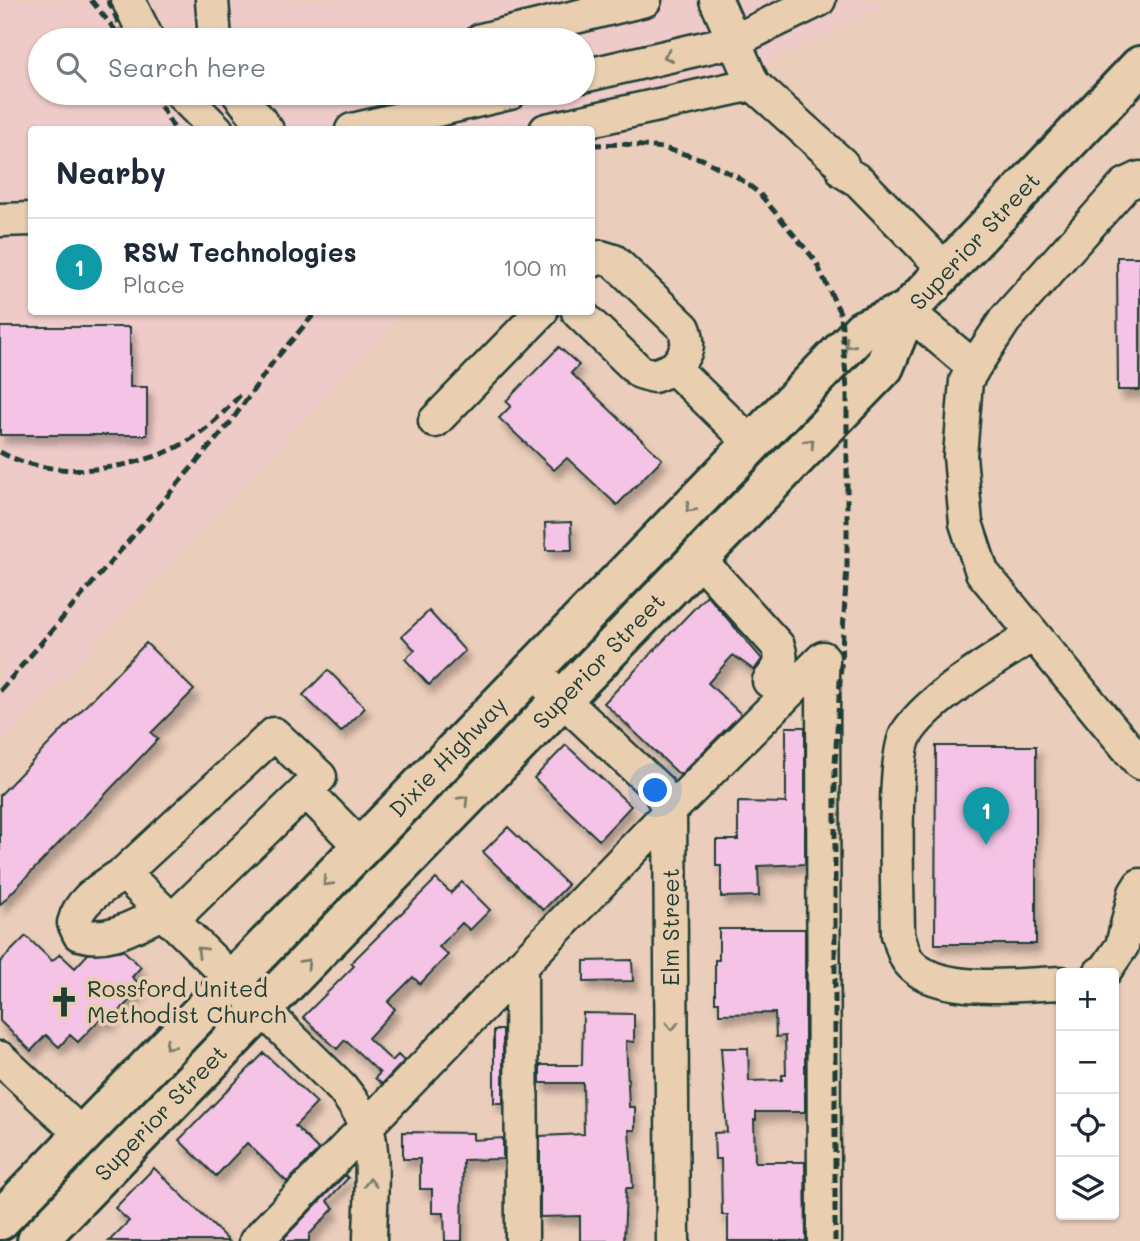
<!DOCTYPE html>
<html lang="en">
<head>
<meta charset="utf-8">
<style>
  body { margin:0; font-family:Mali,sans-serif; background:#f6f6f7; color:#1f2937 }
  .controls { position:absolute; right:21px; bottom:21px; display:grid; overflow:hidden; border-radius:7px; box-shadow:0 2px 5px #0004 }
  .controls button { width:63px; height:63px; display:grid; place-items:center; padding:0; border:0; border-bottom:2px solid #e0e1e3; background:#fff; color:#1f2937; font:35px sans-serif }
  .you { position:absolute; left:656px; top:791px; width:24px; height:24px; margin:-18px; border:5px solid #fff; border-radius:50%; background:#1a73e8; box-shadow:0 0 0 10px #1a73e833 }
  .badge { display:grid; place-items:center; width:46px; height:46px; border-radius:50%; background:#d93025; color:#fff; font-size:23px; font-weight:700 }
  .pin { position:absolute; translate:-50% -58px; filter:drop-shadow(0 2px 4px #0008) }
  .pin::after { content:''; position:absolute; top:37px; width:24px; height:21px; background:inherit; clip-path:polygon(0 0,100% 0,50% 100%) }
  .list { margin:0; padding:0; list-style:none }
  h2 { display:flex; justify-content:space-between; align-items:center; height:91px; margin:0; padding:0 28px; font-size:30px }
  h2 small { font-size:23px; font-weight:400; color:#747a83 }
  .list li { display:grid; grid-template-columns:46px 1fr auto; gap:21px; align-items:center; box-sizing:border-box; height:98px; padding:0 28px; border-top:2px solid #e0e1e3 }
  .list b { display:block; font-size:26px; white-space:nowrap }
  .list p { margin:0; font-size:23px; white-space:nowrap; color:#747a83 }
  .list em { font-size:23px; font-style:normal; color:#747a83 }
  .icon { flex:none; width:38px; height:38px; fill:none; stroke:currentColor; stroke-width:2; stroke-linecap:round; stroke-linejoin:round }
  .map { position:relative; flex:none; width:1140px; height:1241px; overflow:hidden }
  .search { position:absolute; background:#fff; box-shadow:0 2px 5px #0004; left:28px; top:28px; width:567px; height:77px; display:flex; align-items:center; gap:18px; box-sizing:border-box; padding:0 24px; border-radius:38px; color:#747a83; font-size:26px }
  .panel { position:absolute; background:#fff; box-shadow:0 2px 5px #0004; left:28px; top:126px; width:567px; height:189px; border-radius:7px }
  .map>svg:first-child { display:block }
  .built { fill:#eecac8; fill-rule:evenodd }
  .building { fill:#f4c3e5; stroke:#1f3d34; stroke-width:2; filter:url(#shadow) }
  .lines { fill:none; stroke-linecap:round; stroke-linejoin:round }
  .minor-casing { stroke:#1f3d34; stroke-width:37 }
  .major-casing { stroke:#1f3d34; stroke-width:44 }
  .minor { stroke:#e9cfb0; stroke-width:32 }
  .major { stroke:#e9cfb0; stroke-width:38 }
  .rail { stroke:#1f3d34; stroke-width:5; stroke-dasharray:10 5; stroke-linecap:butt }
  .oneway { stroke:#7a7f6c }
  .labels { text-anchor:middle; stroke-width:7; stroke-linejoin:round; paint-order:stroke }
  .street-label { font-size:23px; fill:#1f3d34; stroke:#e9cfb0 }
  .poi-label { font-size:23px; fill:#1f3d34; stroke:#e9cfb0; text-anchor:start }
</style>
</head>
<body>
<div class="map">
<svg width="1140" height="1241" viewBox="0 0 1140 1241">
  <defs>
    <filter id="shadow"><feDropShadow dx="4.5" dy="8" stdDeviation="3.5" flood-color="#0004"/></filter>
  </defs>
  <rect width="100%" height="100%" fill="#ebcdbb"/>
  <filter id="ink" filterUnits="userSpaceOnUse"><feTurbulence type="fractalNoise" baseFrequency=".0143" numOctaves="2"/><feDisplacementMap in="SourceGraphic" scale="14" xChannelSelector="R" yChannelSelector="G"/><feConvolveMatrix kernelMatrix="1 2 1 2 8 2 1 2 1" color-interpolation-filters="sRGB"/></filter>
  <g filter="url(#ink)">
    <path class="built" d="M0,0H893L592,154V130H32V312H404L0,747ZM40,40H583V93H40Z"/>
    <path class="building" d="M1117,257H1140V390H1118Z
      M0,327H130V387H147V435H0Z
      M559,347L579,365L571,373L662,459L617,505L567,458L554,470L499,418L511,406L506,401Z
      M571,522L572,550H546L545,523Z
      M707,595L762,659L754,670L733,655L708,683L741,714L680,775L604,703Z
      M429,611L465,651L429,685L405,659L415,650L402,636Z
      M146,643L194,690L151,733L158,739L0,905V795Z
      M328,670L365,708L341,732L303,695Z
      M786,727H805V864L758,866L759,896L721,897V866H716V840H738V802L786,803Z
      M566,745L631,806L599,840L534,778Z
      M936,746H1036V944H935Z
      M508,827L568,885L543,910L483,852Z
      M436,879L451,893L462,882L490,910L470,930L462,923L439,947L448,955L420,984L413,977L388,1002L395,1009L368,1038L392,1061L398,1055L404,1061L382,1084L375,1078L380,1073L345,1040L337,1049L303,1017L354,966L351,963Z
      M719,929H805V1112H756V1120H754L755,1162H805L806,1241H728V1215H722L721,1159H715L714,1133L727,1132L721,1048H748L749,1081L782,1080V1075H786L785,1036L776,1037L775,1013L719,1014V1002H715V960H719Z
      M26,936L52,961L60,954L75,968L88,954L123,950L141,967L132,977L143,987L107,1023L101,1018L78,1042L70,1035L59,1047L46,1035L31,1051L0,1021V962Z
      M632,960L633,981L584,982V961Z
      M583,1013L634,1014V1042L626,1041L629,1107H635V1130H629L633,1188H626L624,1241H580V1216L540,1217V1136L584,1134L583,1083H540V1065H582Z
      M494,1030H503V1103H494Z
      M264,1053L317,1103L295,1126L319,1150L287,1182L247,1143L216,1176L179,1140Z
      M403,1132L473,1133V1140L503,1138V1159L463,1160L462,1241H445L444,1213H432V1189H420V1159H403Z
      M154,1168L229,1241H109L129,1221L115,1208Z
      M345,1175L348,1178L327,1201L334,1208L309,1235V1241H285V1237Z"/>
    <g class="lines">
      <g class="minor-casing">
        <path id="minor" d="M128,0L148,40
          M212,0L215,40
          M716,0L753,84L842,164L844,172L859,181L946,270
          M481,40L645,0
          M583,76L734,41L819,0
          M180,93L217,130
          M238,93L267,130
          M352,130L510,93
          M546,130L753,84
          M1140,178L1125,185L1005,320L974,367L966,381L960,456L966,523L982,572L1140,763
          M0,220L32,219
          M592,261L601,257L614,261L684,328C691,346 686,354 674,368L752,444
          M907,311L974,367
          M578,312L640,372L654,376L674,368
          M435,421L541,312
          M698,558L778,646C784,662 779,669 769,681
          M1033,634C996,660 931,696 907,733C891,757 898,898 898,935C901,942 903,954 908,961C936,997 1020,984 1061,983
          M532,671L658,789L670,811L673,1241
          M306,791L361,847
          M124,873C104,887 80,898 74,923L79,934C110,943 135,925 162,913
          M171,921L320,777L274,734L124,873L342,1088C351,1100 361,1112 366,1125C376,1150 370,1212 370,1241
          M521,965L522,1241
          M1100,973L1104,972L1122,946L1135,893L1140,885
          M0,1058L82,1135
          M256,1241L670,811L823,658L824,1241"/>
      </g>
      <g class="major-casing">
        <path id="major" d="M0,1220L862,330L907,311
          M37,1241L884,367L907,311L1140,66"/>
      </g>
      <use href="#minor" class="minor"/>
      <use href="#major" class="major"/>
      <path class="rail" d="M91,0L123,40
        M108,0L121,28
        M153,93L175,130
        M592,145L623,144L663,148L702,159L739,178L759,193L815,260L841,315L847,389V566L835,764V1241
        M0,452C49,479 119,472 169,451C197,439 221,416 241,394
        M0,691L230,423L273,362L316,312"/>
    </g>
    <defs><path id="oneway-chevron" d="M-2-3.5L2.5 0L-2 3.5" fill="none" stroke-width="1.6" stroke-linecap="round" stroke-linejoin="round" transform="scale(1.75)"/></defs>
    <g class="oneway">
      <use href="#oneway-chevron" transform="translate(668 56) rotate(167)"/>
      <use href="#oneway-chevron" transform="translate(849 344) rotate(134)"/>
      <use href="#oneway-chevron" transform="translate(810 443) rotate(-46)"/>
      <use href="#oneway-chevron" transform="translate(690 508) rotate(134)"/>
      <use href="#oneway-chevron" transform="translate(464 800) rotate(-46)"/>
      <use href="#oneway-chevron" transform="translate(327 882) rotate(134)"/>
      <use href="#oneway-chevron" transform="translate(201 951) rotate(-135)"/>
      <use href="#oneway-chevron" transform="translate(306 963) rotate(-46)"/>
      <use href="#oneway-chevron" transform="translate(672 1026) rotate(90)"/>
      <use href="#oneway-chevron" transform="translate(169 1045) rotate(134)"/>
      <use href="#oneway-chevron" transform="translate(370 1183) rotate(-90)"/>
    </g>
  </g>
  <defs>
    <g id="church-bare" transform="scale(2.415)"><path d="M-1.2-6h2.4v3.5h3.3v2.4h-3.3V6h-2.4V-.1h-3.3v-2.4h3.3Z" fill="#1f3d34" stroke="#e9cfb0" stroke-width="2.5" paint-order="stroke"/></g>
  </defs>
  <g fill-rule="evenodd">
    <use href="#church-bare" x="64" y="1002"/>
  </g>
  <g class="labels">
    <g class="street-label">
      <text transform="translate(975 241) rotate(-47)" y="8">Superior Street</text>
      <text transform="translate(599 661) rotate(-46)" y="8">Superior Street</text>
      <text transform="translate(448 757) rotate(-46)" y="8">Dixie Highway</text>
      <text transform="translate(671 927) rotate(-90)" y="8">Elm Street</text>
      <text transform="translate(161 1113) rotate(-46)" y="8">Superior Street</text>
    </g>
    <g class="poi-label">
      <text x="87" y="997">Rossford United<tspan x="87" dy="26">Methodist Church</tspan></text>
    </g>
  </g>
</svg>
<div class="controls">
<button>+</button>
<button>−</button>
<button><svg class="icon" aria-label="locate" viewBox="0 0 24 24"><circle cx="12" cy="12" r="6"/><path d="M12 2v4M12 18v4M2 12h4M18 12h4"/></svg></button>
<button><svg class="icon" aria-label="layers" viewBox="0 0 24 24"><path d="M12 4l9 5-9 5-9-5zM3 14l9 5 9-5"/></svg></button>
</div>
<div class="you"></div>
<div class="pin badge" style="left:986px;top:845px;background:#0f9aa8">1</div>
<div class="search"><svg class="icon" aria-label="search" viewBox="0 0 24 24"><circle cx="10" cy="10" r="6"/><path d="M15 15l6 6"/></svg>Search here</div>
<section class="panel">
<h2>Nearby<small></small></h2>
<ul class="list">
<li><span class="badge" style="background:#0f9aa8">1</span><div><b>RSW Technologies</b><p>Place</p></div><em>100 m</em></li>
</ul>
</section>
</div>
</body>
</html>
